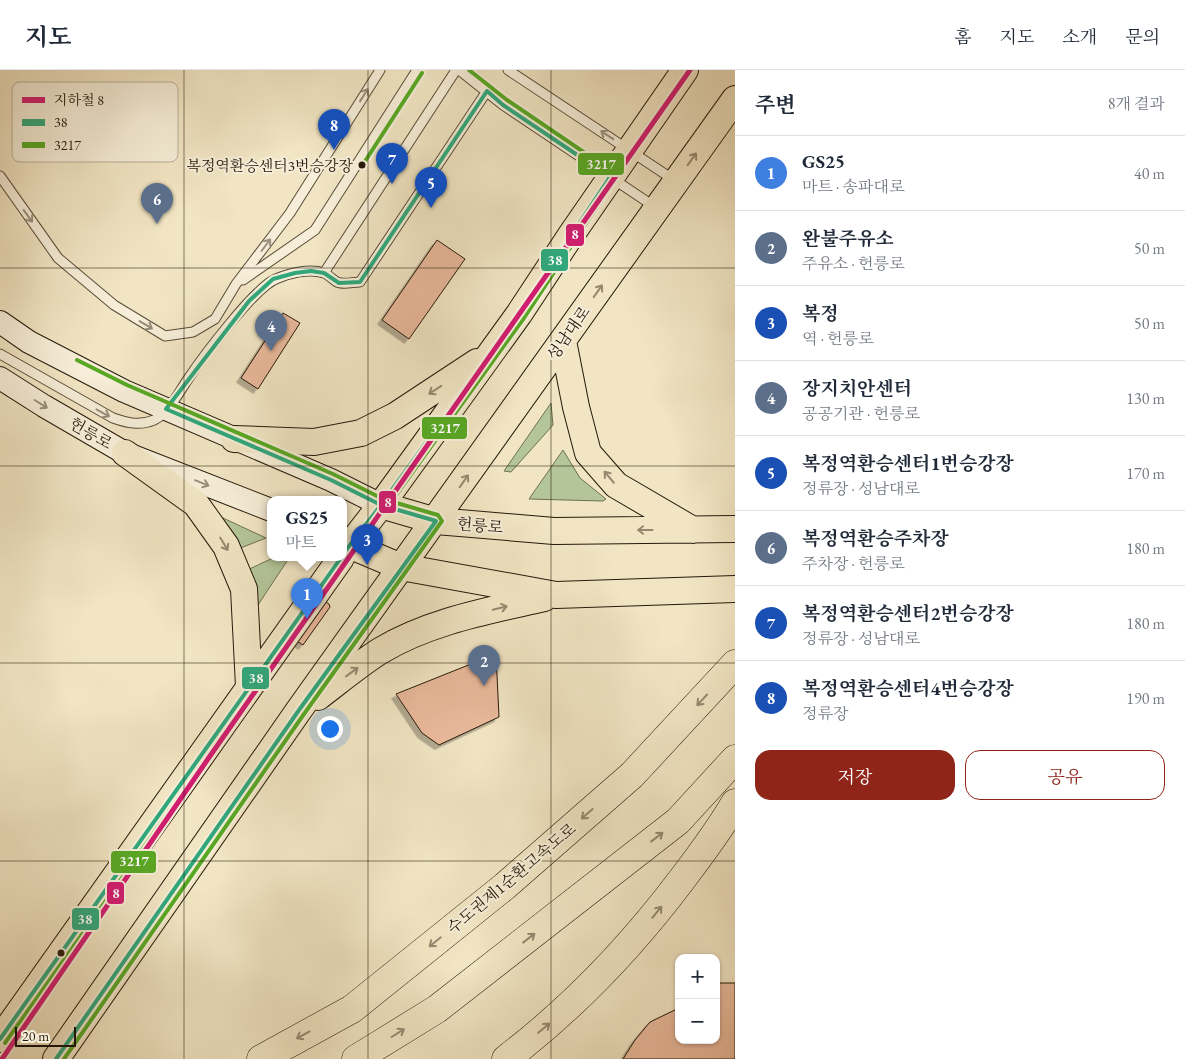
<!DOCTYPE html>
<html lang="ko">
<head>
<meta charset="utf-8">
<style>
  body { margin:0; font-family:"EB Garamond","Noto Serif KR",serif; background:#f2f2f3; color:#1f2937 }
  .controls { position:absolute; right:15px; bottom:15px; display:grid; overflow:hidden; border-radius:10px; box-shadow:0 1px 4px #0004 }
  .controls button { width:45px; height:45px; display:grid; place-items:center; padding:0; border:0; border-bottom:1px solid #e0e1e3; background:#fff; color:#1f2937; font:25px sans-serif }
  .scale { position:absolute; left:15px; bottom:12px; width:61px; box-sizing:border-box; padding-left:5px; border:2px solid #26190a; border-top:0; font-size:14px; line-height:18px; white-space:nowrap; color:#26190a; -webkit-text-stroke:4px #f6eed8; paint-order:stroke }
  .you { position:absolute; left:329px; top:658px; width:18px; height:18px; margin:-12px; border:4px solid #fff; border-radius:50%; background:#1a73e8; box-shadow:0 0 0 8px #1a73e833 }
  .badge { display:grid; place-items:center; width:32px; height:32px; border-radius:50%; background:#8f2418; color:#fff; font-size:16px; font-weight:700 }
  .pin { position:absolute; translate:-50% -41px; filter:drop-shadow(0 1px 2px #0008) }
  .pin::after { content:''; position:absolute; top:26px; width:18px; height:15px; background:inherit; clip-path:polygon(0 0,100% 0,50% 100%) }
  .popup { position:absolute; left:267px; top:426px; width:80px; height:65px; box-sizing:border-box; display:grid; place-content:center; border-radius:10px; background:#fff; filter:drop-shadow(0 1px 4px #0005); font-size:16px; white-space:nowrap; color:#747a83 }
  .popup b { font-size:19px; color:#1f2937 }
  .popup::after { content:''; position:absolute; left:50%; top:100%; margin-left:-10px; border:10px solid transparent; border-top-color:#fff }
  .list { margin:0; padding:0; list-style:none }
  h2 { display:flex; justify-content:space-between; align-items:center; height:65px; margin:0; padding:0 20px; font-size:21px }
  h2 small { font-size:16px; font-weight:400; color:#747a83 }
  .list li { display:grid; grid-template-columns:32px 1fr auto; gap:15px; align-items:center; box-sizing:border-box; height:75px; padding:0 20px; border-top:1px solid #e0e1e3 }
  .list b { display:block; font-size:19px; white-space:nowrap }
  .list p { margin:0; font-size:16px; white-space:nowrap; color:#747a83 }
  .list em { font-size:16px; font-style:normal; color:#747a83 }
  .actions { display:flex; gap:10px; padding:15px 20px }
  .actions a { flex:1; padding:11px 0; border:1px solid #8f2418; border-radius:15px; text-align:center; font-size:18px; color:#8f2418 }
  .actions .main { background:#8f2418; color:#fff }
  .map { position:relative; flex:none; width:735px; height:989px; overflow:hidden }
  header { display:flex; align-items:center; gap:30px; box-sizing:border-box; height:70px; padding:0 25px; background:#fff; border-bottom:1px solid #e0e1e3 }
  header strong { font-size:24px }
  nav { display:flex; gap:28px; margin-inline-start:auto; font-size:18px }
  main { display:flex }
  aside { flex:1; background:#fff }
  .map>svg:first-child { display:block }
  .green { fill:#b4c699; stroke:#6d7052 }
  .building { fill:#e9b99b; stroke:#26190a; filter:url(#shadow) }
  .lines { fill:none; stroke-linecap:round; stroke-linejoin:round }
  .service-casing { stroke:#594c38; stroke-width:11 }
  .secondary-casing { stroke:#26190a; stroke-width:24 }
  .primary-casing { stroke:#26190a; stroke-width:28 }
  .motorway-casing { stroke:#26190a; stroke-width:29 }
  .service { stroke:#f6eed8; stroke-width:9 }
  .secondary { stroke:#f6eed8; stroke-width:22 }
  .primary { stroke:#f1e5c3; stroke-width:26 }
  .motorway { stroke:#f1e5c3; stroke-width:28 }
  .bus-1-casing { stroke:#f6eed8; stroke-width:8 }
  .bus-2-casing { stroke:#f6eed8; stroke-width:8 }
  .bus-1 { stroke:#30a87c; stroke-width:4 }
  .bus-2 { stroke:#58a824; stroke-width:4 }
  .metro-1-casing { stroke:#f6eed8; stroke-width:9 }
  .metro-1 { stroke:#d11d70; stroke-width:5 }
  .oneway { stroke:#988e7b }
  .oneway2 { stroke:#968970 }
  .grid { fill:none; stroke:#26190a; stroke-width:1; stroke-opacity:0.55 }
  .bus-dot { fill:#26190a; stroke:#f6eed8; stroke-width:2 }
  .labels { text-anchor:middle; stroke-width:4; stroke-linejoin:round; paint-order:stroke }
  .bus-label { font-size:15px; fill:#26190a; stroke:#f6eed8; text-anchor:end }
  .street-label { font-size:16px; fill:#26190a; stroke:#f6eed8 }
  .key { fill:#f6eed8; stroke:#b8ae9a; stroke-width:1 }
  .key-label { font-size:14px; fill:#26190a }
  .line-badge { stroke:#f6eed8; stroke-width:2 }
  .badge-label { font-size:14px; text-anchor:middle; font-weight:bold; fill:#fff }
</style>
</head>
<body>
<header>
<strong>지도</strong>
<nav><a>홈</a><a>지도</a><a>소개</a><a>문의</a></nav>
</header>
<main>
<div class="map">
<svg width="735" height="989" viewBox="0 0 735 989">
  <defs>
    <filter id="shadow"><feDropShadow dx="-4.5" dy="4.5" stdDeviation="0" flood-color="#0004"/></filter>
  </defs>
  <rect width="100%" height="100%" fill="#f1e5c3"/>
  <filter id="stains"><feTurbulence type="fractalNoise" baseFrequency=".004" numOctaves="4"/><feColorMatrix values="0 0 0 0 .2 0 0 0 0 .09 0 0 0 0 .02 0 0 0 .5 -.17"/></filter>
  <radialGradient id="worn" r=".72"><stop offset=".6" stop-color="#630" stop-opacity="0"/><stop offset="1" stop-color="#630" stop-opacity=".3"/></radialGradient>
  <path class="green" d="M551,333L553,355L511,402L504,401Z
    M563,380L580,408L606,429L603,431L529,429Z
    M210,442L266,468L233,481Z
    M273,488H289L254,541L243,502Z"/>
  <path class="building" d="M437,170L465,189L409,269L382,250Z
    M283,243L300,253L258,319L241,308Z
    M311,522L329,534L330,537L303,575L283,562Z
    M496,584L499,647L439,675L422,663L396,624Z
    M718,913H735V989H623L635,970L650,952L679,938V970H716V926Z"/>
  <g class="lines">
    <g class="service-casing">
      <path id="service" d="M459,0L503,35L655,137
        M508,0L674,110
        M0,106L58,188L114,235L165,266L193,262L215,249L236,214L290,143L380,0
        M324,203L456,0
        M243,210L315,160L417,0
        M0,284L113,348C127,353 140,356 154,350C169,343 179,322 188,309C202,288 255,217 276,209C289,203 310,198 324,203C329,205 333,210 337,212C343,215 353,212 360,212L487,21"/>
    </g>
    <g class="secondary-casing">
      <path id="secondary" d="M0,252L29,272L124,321L331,410L381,435
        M0,308L44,336L125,383L271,440"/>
    </g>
    <g class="primary-casing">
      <path id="primary" d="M563,271L576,337L588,383L616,415L693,460
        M234,369L314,372L361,363L395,346L477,292
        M125,383L196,434L226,476L244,519L249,616
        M381,435L436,451L554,461L735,459
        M349,475L401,497L556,525L735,519
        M343,484L381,435L519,244L571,165L685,0
        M318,627C338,612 358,595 380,581C430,551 488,541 544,528
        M0,969L341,488
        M56,989L299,640L735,29"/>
    </g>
    <g class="motorway-casing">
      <path id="motorway" d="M261,989L352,939L505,816L632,705L735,594
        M356,989L437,939L678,751L735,689
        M506,989C574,937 632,876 683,808C702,783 720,759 735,733"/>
    </g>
    <use href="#service" class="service"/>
    <use href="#secondary" class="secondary"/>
    <use href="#primary" class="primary"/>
    <use href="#motorway" class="motorway"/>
    <g class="bus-1-casing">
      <path id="bus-1" d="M487,21L503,35L610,107L519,244L381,435L331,410L166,339L249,231L273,209L295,203L311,201L324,203L339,213L360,212Z
        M343,484L381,435
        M0,969L341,488
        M56,989L299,640L436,451L381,435"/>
    </g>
    <g class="bus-2-casing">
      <path id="bus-2" d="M362,96L422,3
        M348,488L386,439L524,248L616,108L613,102L507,30L469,0
        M5,973L346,492
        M64,989L304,644L442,451L438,445L383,429L333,404L127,315L77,290"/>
    </g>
    <use href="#bus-1" class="bus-1"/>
    <use href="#bus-2" class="bus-2"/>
    <g class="metro-1-casing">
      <path id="metro-1" d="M2,989L210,686L690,0"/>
    </g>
    <use href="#metro-1" class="metro-1"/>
  </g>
  <defs><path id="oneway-shaft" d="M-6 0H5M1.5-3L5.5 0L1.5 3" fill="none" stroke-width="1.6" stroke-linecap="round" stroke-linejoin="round" transform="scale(1.25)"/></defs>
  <g class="oneway">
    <use href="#oneway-shaft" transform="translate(364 25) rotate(-58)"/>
    <use href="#oneway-shaft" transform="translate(607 65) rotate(-147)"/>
    <use href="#oneway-shaft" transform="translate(28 146) rotate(54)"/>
    <use href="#oneway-shaft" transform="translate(266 175) rotate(-53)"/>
    <use href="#oneway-shaft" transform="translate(146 255) rotate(31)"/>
    <use href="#oneway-shaft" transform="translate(41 334) rotate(32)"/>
    <use href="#oneway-shaft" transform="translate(103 343) rotate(29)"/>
    <use href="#oneway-shaft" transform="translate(202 413) rotate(22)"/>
  </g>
  <g class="oneway2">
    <use href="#oneway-shaft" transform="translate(692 89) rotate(-54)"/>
    <use href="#oneway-shaft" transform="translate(598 221) rotate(-55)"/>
    <use href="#oneway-shaft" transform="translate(435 320) rotate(147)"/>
    <use href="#oneway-shaft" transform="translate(609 407) rotate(-130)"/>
    <use href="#oneway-shaft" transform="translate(464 411) rotate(-55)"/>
    <use href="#oneway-shaft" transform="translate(645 460) rotate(180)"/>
    <use href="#oneway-shaft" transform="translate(224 474) rotate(59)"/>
    <use href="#oneway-shaft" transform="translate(500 538) rotate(-13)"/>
    <use href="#oneway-shaft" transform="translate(352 602) rotate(-36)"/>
    <use href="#oneway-shaft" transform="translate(702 630) rotate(133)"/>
    <use href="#oneway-shaft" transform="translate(587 744) rotate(139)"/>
    <use href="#oneway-shaft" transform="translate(657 767) rotate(-38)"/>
    <use href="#oneway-shaft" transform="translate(657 842) rotate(-51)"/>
    <use href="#oneway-shaft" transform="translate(529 868) rotate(-38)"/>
    <use href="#oneway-shaft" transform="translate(435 872) rotate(141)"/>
    <use href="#oneway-shaft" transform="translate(544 958) rotate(-40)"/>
    <use href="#oneway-shaft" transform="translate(398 963) rotate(-32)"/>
    <use href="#oneway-shaft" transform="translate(303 965) rotate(151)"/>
  </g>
  <path class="grid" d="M184,0V989M368,0V989M551,0V989M0,198H735M0,396H735M0,593H735M0,791H735"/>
  <g class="bus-dot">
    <circle cx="362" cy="95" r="4.5"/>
    <circle cx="61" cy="883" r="4.5"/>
  </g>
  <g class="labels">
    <g class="bus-label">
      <text x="353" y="101">복정역환승센터3번승강장</text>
    </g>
    <g class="street-label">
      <text transform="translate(568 263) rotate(-55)" y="6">성남대로</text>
      <text transform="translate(91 363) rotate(30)" y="6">헌릉로</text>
      <text transform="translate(480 455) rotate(5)" y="6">헌릉로</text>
      <text transform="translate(511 808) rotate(-40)" y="6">수도권제1순환고속도로</text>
    </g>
  </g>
  <rect x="12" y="12" width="166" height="80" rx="8" class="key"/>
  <rect x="22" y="27" width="23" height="6" fill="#d11d70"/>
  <rect x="22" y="49" width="23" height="7" fill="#30a87c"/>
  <rect x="22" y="72" width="23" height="6" fill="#58a824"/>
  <g class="key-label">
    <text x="54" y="35">지하철 8</text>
    <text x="54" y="57">38</text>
    <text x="54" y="80">3217</text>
  </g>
  <g class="line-badge">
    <rect x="577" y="82" width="48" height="24" rx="5" fill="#58a824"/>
    <rect x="565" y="153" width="20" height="24" rx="5" fill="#d11d70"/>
    <rect x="540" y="178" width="29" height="24" rx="5" fill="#30a87c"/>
    <rect x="421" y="346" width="47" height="24" rx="5" fill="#58a824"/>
    <rect x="378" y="420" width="19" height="24" rx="5" fill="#d11d70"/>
    <rect x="241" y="596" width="29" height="24" rx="5" fill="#30a87c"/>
    <rect x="110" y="780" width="47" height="24" rx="5" fill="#58a824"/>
    <rect x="106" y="811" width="19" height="24" rx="5" fill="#d11d70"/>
    <rect x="71" y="837" width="29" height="24" rx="5" fill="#30a87c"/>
  </g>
  <g class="badge-label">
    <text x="601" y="99">3217</text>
    <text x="575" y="169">8</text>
    <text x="555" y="195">38</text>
    <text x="445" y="363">3217</text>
    <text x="388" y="437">8</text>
    <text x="256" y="613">38</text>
    <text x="134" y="796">3217</text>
    <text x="116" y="828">8</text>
    <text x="85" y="854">38</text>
  </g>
  <rect width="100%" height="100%" filter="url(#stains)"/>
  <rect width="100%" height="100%" fill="url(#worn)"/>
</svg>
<div class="controls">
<button>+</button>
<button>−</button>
</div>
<div class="scale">20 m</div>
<div class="you"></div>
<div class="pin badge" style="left:307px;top:549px;background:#3f7fe0">1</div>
<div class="popup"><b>GS25</b>마트</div>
<div class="pin badge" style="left:484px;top:616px;background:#5c6f8a">2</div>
<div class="pin badge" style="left:367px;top:495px;background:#1a4fb4">3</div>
<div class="pin badge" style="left:271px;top:281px;background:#5c6f8a">4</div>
<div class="pin badge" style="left:431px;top:138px;background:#1a4fb4">5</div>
<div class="pin badge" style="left:157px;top:154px;background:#5c6f8a">6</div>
<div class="pin badge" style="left:392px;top:114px;background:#1a4fb4">7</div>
<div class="pin badge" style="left:334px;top:80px;background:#1a4fb4">8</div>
</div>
<aside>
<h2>주변<small>8개 결과</small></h2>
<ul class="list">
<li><span class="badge" style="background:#3f7fe0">1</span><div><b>GS25</b><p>마트 · 송파대로</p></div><em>40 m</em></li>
<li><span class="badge" style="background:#5c6f8a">2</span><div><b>완불주유소</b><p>주유소 · 헌릉로</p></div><em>50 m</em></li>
<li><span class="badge" style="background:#1a4fb4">3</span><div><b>복정</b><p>역 · 헌릉로</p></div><em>50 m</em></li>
<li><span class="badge" style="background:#5c6f8a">4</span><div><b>장지치안센터</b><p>공공기관 · 헌릉로</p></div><em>130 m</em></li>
<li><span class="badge" style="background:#1a4fb4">5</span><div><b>복정역환승센터1번승강장</b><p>정류장 · 성남대로</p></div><em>170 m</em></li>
<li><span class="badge" style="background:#5c6f8a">6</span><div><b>복정역환승주차장</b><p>주차장 · 헌릉로</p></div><em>180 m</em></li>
<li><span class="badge" style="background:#1a4fb4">7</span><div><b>복정역환승센터2번승강장</b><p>정류장 · 성남대로</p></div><em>180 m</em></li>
<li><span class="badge" style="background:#1a4fb4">8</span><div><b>복정역환승센터4번승강장</b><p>정류장</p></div><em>190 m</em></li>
</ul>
<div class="actions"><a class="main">저장</a><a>공유</a></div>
</aside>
</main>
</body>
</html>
